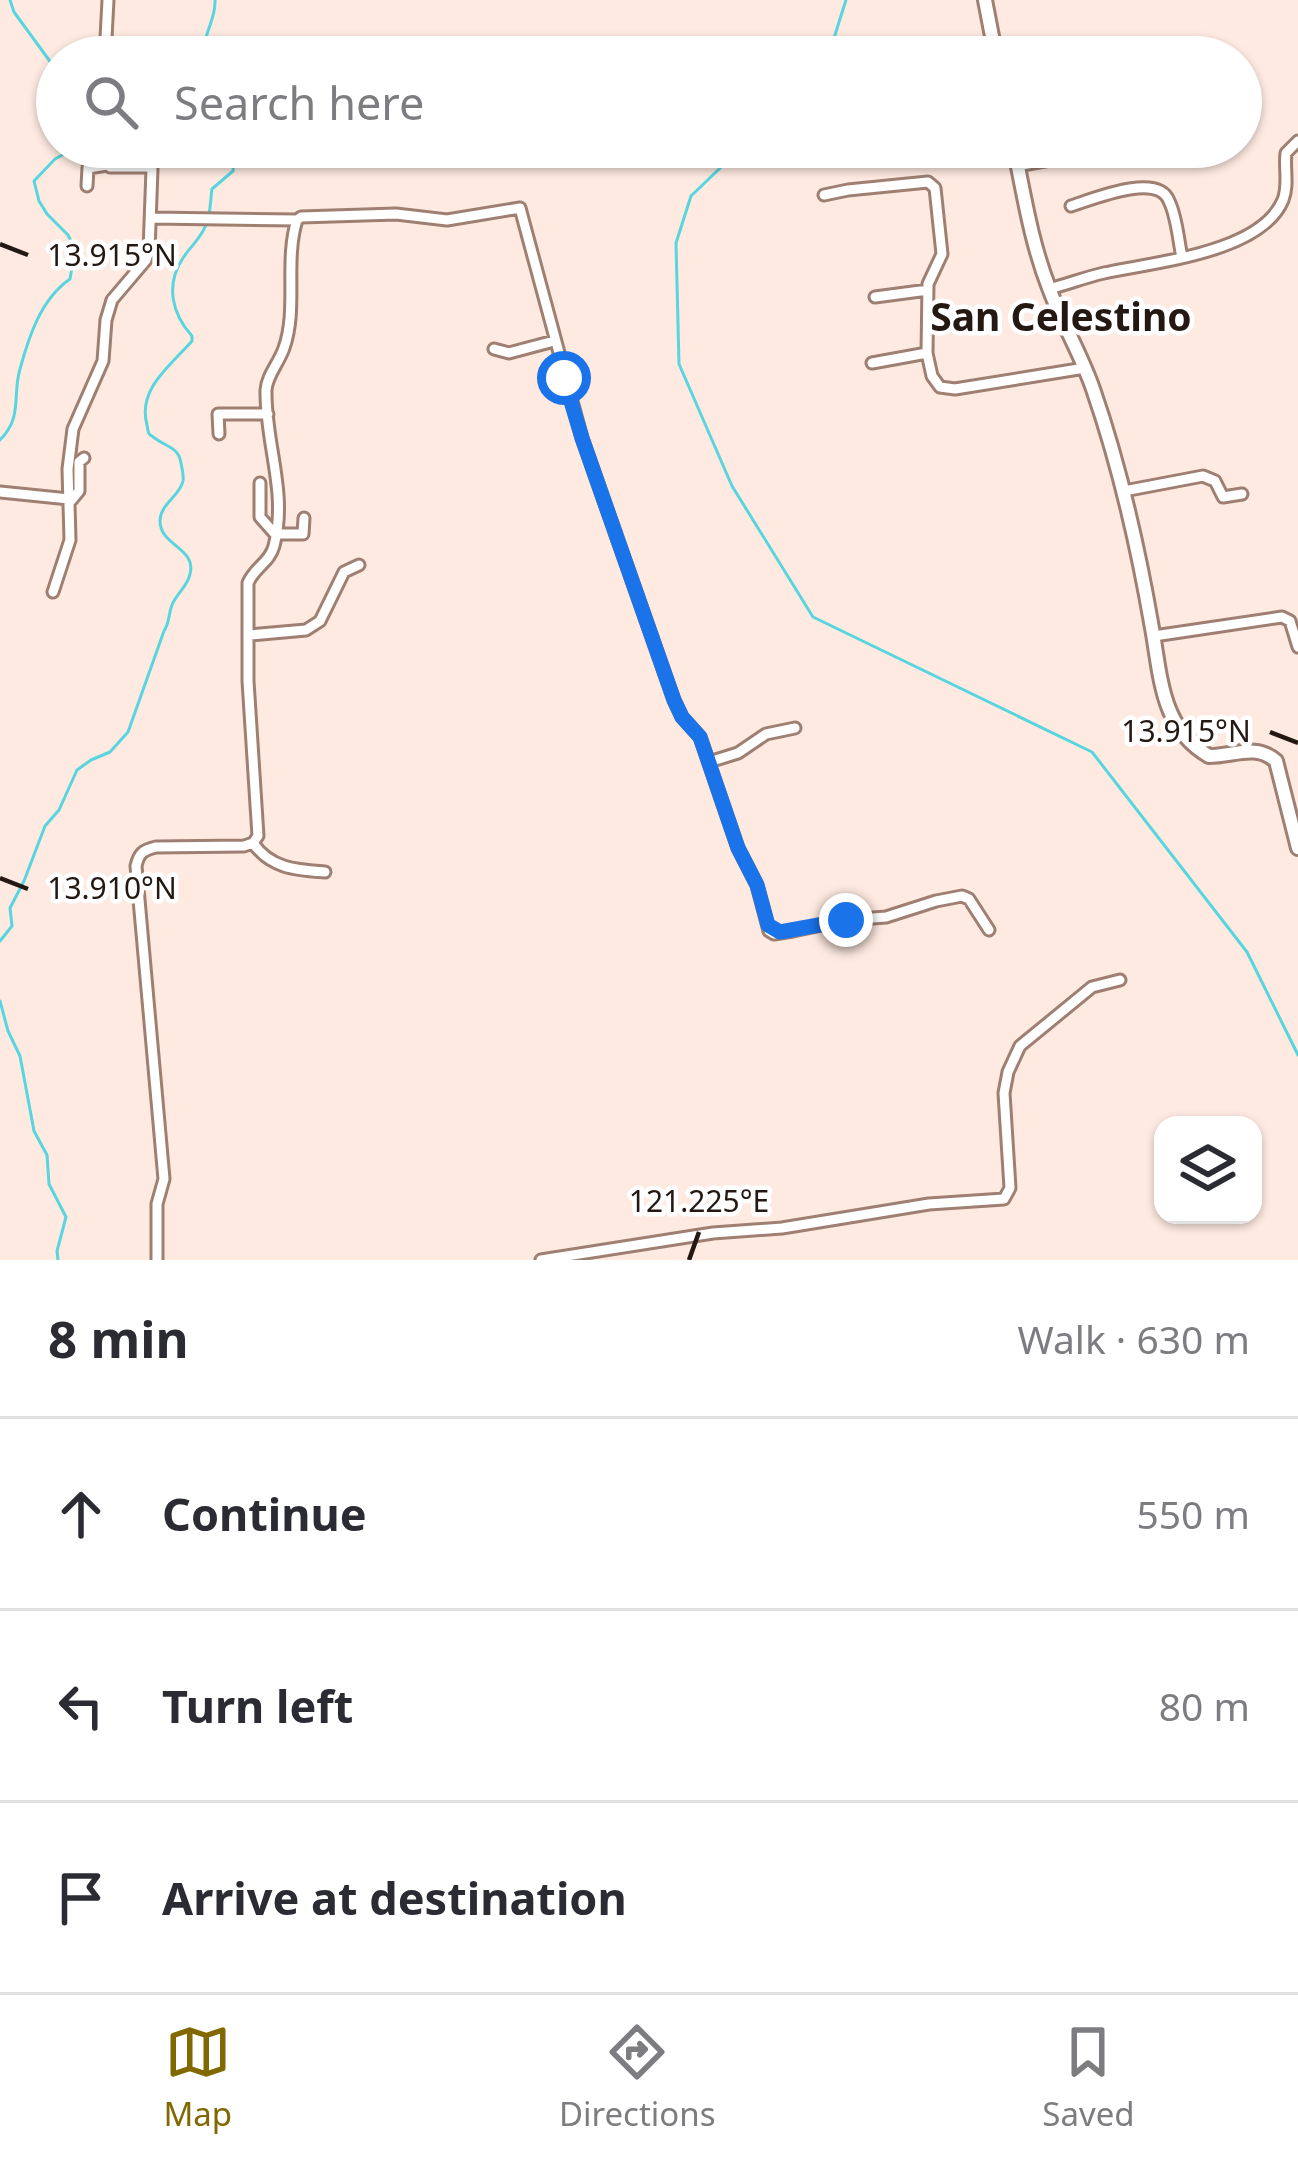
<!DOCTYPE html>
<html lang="en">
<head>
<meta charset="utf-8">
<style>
  body { margin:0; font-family:"Noto Sans",sans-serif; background:#f2f2f3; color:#2b2b33 }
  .controls { position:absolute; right:36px; bottom:36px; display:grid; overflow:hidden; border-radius:24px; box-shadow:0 3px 9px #0004 }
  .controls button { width:108px; height:108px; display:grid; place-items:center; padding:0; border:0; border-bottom:3px solid #e1e1e2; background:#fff; color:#2b2b33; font:60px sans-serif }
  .stop { position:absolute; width:36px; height:36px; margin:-27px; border:9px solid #1a73e8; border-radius:50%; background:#fff }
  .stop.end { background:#1a73e8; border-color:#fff; box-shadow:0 3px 12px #0008 }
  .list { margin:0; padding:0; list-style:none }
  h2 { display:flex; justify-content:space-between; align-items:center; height:156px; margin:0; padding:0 48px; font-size:51px }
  h2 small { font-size:39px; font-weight:400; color:#7c7c81 }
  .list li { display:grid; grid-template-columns:78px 1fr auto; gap:36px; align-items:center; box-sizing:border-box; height:192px; padding:0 48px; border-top:3px solid #e1e1e2 }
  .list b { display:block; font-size:45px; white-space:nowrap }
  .list em { font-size:39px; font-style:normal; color:#7c7c81 }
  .icon { flex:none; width:66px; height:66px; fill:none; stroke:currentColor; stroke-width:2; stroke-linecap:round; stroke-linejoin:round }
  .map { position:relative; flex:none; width:1298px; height:1260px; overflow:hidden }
  .search { position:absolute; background:#fff; box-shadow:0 3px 9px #0004; left:36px; right:36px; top:36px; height:132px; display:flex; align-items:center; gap:30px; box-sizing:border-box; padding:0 42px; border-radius:66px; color:#7c7c81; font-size:45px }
  .sheet { height:732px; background:#fff }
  nav { display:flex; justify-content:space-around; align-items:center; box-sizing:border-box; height:168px; border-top:3px solid #e1e1e2; background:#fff; font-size:33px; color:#7c7c81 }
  nav a { display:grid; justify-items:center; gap:6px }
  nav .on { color:#826800 }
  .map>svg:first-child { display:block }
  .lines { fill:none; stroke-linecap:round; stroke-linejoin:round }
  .stream { stroke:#58d5de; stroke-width:3 }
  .minor-casing { stroke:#9e7f72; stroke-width:15 }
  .major-casing { stroke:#9e7f72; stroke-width:18 }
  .minor { stroke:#fff; stroke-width:9 }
  .major { stroke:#fff; stroke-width:12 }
  .route { stroke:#1a73e8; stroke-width:15 }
  .ticks { fill:none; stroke:#241813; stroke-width:4.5 }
  .labels { text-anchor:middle; stroke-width:9; stroke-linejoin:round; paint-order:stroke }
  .quarter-label { font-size:39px; font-weight:bold; fill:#241813; stroke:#fff }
  .ticks-label { font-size:30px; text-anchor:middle; fill:#241813; stroke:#fff; stroke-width:9; stroke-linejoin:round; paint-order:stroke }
</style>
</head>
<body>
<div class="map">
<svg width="1298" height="1260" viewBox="0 0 1298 1260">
  <rect width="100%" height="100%" fill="#feeae1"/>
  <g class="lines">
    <path class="stream" d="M10,0L14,12L57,71
      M205,57C202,32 216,22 215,0
      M828,57L846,0
      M742,147L691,196L676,243L679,364L732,486L813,617L1092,752L1247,952L1298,1055
      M0,440C23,417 12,396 20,369C29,336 41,299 70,279L75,249L68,235L47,214L39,201L34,181L55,159L68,152V147
      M0,941L12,926L10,908L24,881L45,826L59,810L77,770L91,760L110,752L128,732L164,631C170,622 168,615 172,605C176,594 188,586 190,574C197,548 160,546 160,521C160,504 180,496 183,481C184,475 182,469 181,463C179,448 167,447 156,439C147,433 149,435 147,425C137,389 171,365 192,341V336C172,314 165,285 183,258C190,247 200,239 205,227C211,215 210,202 212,189L233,171L234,160L230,147
      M0,1001L8,1031L20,1056L34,1131L47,1155L49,1184L66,1217L57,1251L58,1260"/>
    <g class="minor-casing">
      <path id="minor" d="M105,57L108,0
        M1017,166L1072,156L1078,147
        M87,186L88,168L107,165
        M824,195L848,190L928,182L935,188L942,254L928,284L927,353L932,376L940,387L955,389L1085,368
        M1071,206C1093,199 1158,172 1169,201C1177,217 1178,239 1182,257
        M152,218L297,220L301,217L396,214L447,220L520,208L582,438L674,700L682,717L700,737L738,848L757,885L769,931L774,934L793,931L846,920L886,917L936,901L962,896L969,899L989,930
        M1049,289C1068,284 1086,277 1104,273C1154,262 1261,253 1283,200C1289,185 1284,168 1286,153L1298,141
        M875,297L928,290
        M494,349L509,353L554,341
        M872,363L927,353
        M219,434L218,414H268
        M260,483V517L275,534H303L304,518
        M1124,491L1203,476L1215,481L1223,497L1242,494
        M0,492L69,499
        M69,503L79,491V462L84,458
        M53,592L70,540L68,469L73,429L103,361L106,320L112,300L146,260L149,251L152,169L150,167H110L105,162V147
        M250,635L306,630L320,621L344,572L359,565
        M1154,636L1282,617L1290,621L1298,647
        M709,762L738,753L766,734L795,728
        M253,843C271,869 297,870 325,872
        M157,1260V1204L164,1179L136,866C139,853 143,850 156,847L244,846L253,843L258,836L248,681V583C254,568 270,562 274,546C288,492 265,444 266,390C267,375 279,363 284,348C298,309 284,261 297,220
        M541,1260L713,1233L782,1228L929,1204L1004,1199L1010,1188L1004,1093L1008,1072L1020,1046L1092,987L1120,980"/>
    </g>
    <g class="major-casing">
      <path id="major" d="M985,0L996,57
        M1014,147C1024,195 1031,242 1049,288C1062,323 1081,354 1093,389C1120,467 1138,547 1152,628C1161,678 1161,728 1209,756C1234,756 1256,743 1276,761L1298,848"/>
    </g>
    <use href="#minor" class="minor"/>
    <use href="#major" class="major"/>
  </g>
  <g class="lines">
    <path class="route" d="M564,378L582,438L674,700L682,717L700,737L738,848L757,885L768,925L780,932L846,920"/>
  </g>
  <path class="ticks" d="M0,244L28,255M1270,732L1298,743M0,878L28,889M689,1260L699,1232"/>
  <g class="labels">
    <g class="quarter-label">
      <text x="1061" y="331">San Celestino</text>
    </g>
  </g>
  <g class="ticks-label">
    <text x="112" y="266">13.915°N</text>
    <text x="1186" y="742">13.915°N</text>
    <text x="112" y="899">13.910°N</text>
    <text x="699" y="1212">121.225°E</text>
  </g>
</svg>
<div class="controls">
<button><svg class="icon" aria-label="layers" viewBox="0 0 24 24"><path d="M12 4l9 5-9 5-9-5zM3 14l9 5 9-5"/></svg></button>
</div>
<div class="stop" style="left:564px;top:378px"></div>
<div class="stop end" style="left:846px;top:920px"></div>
<div class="search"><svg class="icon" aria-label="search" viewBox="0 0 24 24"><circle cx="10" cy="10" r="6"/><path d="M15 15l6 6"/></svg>Search here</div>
</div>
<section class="sheet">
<h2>8 min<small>Walk · 630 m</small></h2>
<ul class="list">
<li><svg class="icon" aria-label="ahead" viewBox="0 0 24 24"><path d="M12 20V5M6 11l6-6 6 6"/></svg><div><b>Continue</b></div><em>550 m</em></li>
<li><svg class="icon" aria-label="left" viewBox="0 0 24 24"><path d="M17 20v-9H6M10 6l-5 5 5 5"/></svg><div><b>Turn left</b></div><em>80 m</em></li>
<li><svg class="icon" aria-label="arrive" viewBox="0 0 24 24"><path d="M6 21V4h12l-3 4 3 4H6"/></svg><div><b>Arrive at destination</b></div></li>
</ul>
</section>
<nav>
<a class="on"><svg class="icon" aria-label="map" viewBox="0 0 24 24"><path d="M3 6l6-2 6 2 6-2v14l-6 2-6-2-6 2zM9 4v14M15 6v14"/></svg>Map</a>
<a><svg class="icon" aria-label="directions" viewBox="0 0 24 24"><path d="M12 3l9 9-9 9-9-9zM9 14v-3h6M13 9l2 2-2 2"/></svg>Directions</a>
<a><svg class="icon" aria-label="saved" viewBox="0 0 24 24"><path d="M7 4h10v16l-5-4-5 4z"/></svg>Saved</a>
</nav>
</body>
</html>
